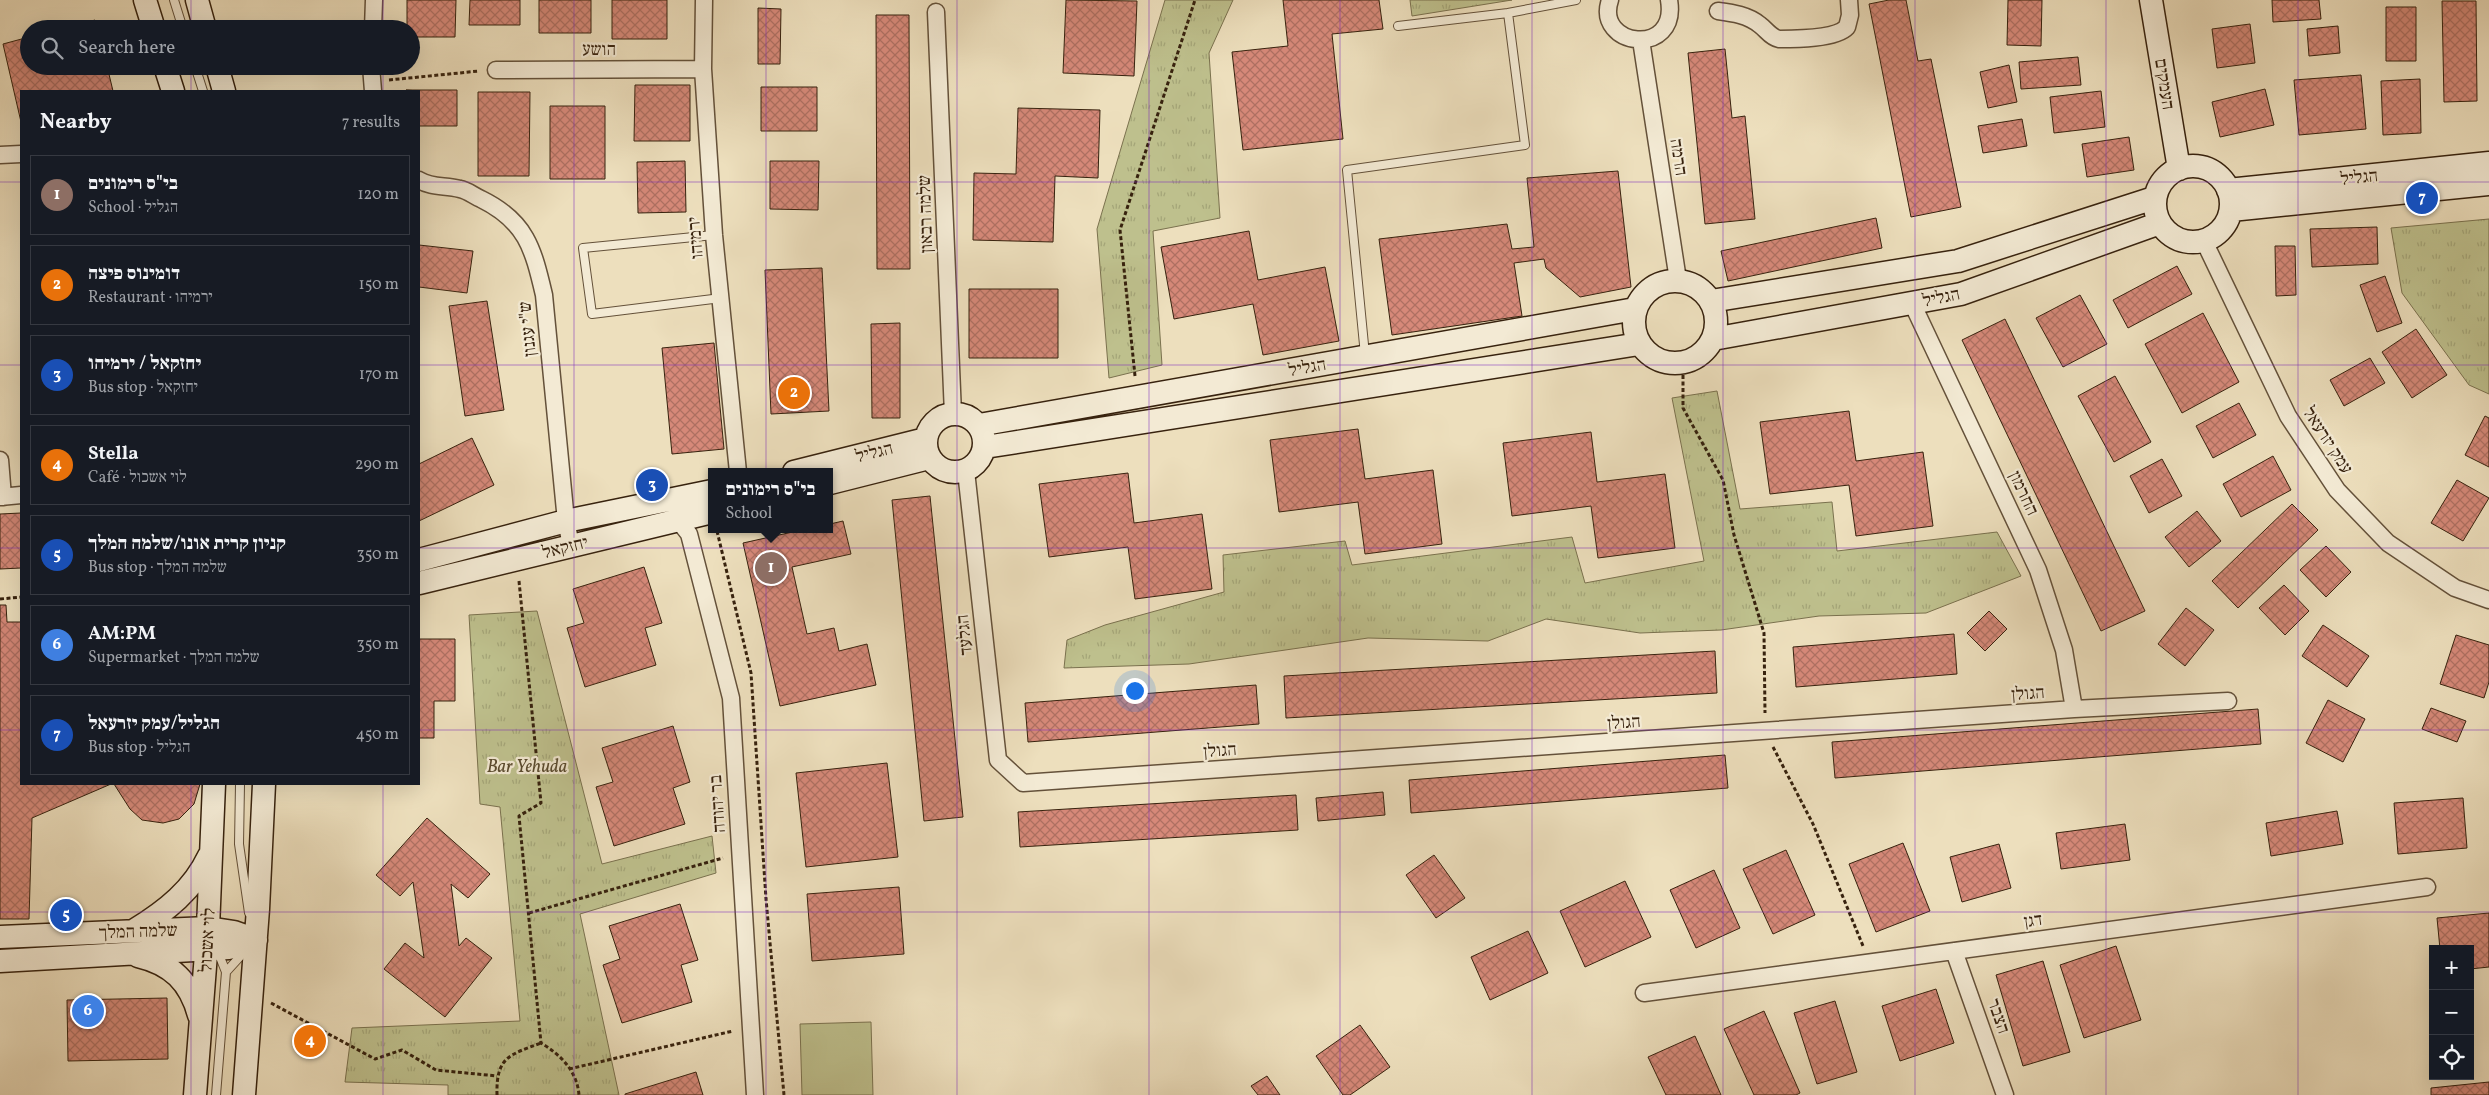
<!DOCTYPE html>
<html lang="en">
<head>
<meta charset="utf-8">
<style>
  body { margin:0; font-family:Vollkorn,"Frank Ruhl Libre",serif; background:#242831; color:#f1f3f6 }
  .controls { position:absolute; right:15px; bottom:15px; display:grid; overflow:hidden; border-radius:0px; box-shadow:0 5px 20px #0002 }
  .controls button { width:45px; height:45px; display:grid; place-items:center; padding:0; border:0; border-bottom:1px solid #363941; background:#171b24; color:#f1f3f6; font:25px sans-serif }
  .you { position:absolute; left:1134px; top:690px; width:18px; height:18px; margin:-12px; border:4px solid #fff; border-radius:50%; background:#1a73e8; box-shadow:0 0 0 8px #1a73e833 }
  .badge { display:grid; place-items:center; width:32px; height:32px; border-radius:50%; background:#c59692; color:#fff; font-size:16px; font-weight:700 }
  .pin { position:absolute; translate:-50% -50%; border:2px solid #fff; box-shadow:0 1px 5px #0006 }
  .popup { position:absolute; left:708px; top:468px; width:125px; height:65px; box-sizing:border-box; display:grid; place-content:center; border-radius:0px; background:#171b24; filter:drop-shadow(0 1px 4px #0005); font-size:16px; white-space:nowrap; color:#9ea1a6 }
  .popup b { font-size:19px; color:#f1f3f6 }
  .popup::after { content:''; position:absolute; left:50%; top:100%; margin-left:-10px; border:10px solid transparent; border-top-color:#171b24 }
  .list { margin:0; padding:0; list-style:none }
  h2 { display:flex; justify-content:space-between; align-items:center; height:65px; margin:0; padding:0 20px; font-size:21px }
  h2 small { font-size:16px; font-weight:400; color:#9ea1a6 }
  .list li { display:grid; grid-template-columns:32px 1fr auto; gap:15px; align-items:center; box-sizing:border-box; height:80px; margin:0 10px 10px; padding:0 10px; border:1px solid #363941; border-radius:0px }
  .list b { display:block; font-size:19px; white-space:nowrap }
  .list p { margin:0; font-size:16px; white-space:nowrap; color:#9ea1a6 }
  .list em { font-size:16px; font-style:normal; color:#9ea1a6 }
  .icon { flex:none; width:28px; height:28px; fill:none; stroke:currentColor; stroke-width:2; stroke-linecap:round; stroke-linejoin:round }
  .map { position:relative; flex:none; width:2489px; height:1095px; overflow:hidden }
  .search { position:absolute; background:#171b24; box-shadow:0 5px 20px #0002; left:20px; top:20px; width:400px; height:55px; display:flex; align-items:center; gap:12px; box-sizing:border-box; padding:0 18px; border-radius:28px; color:#9ea1a6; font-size:19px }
  .panel { position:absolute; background:#171b24; box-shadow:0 5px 20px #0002; left:20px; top:90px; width:400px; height:695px; border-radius:0px }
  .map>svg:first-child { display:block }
  .grass { fill:url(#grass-tufts); stroke:#7a714e }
  .pitch { fill:#bec08d; stroke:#7a714e }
  .building { fill:url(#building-cross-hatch); stroke:#37220e }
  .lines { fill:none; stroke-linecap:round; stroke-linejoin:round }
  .lane-casing { stroke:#64513a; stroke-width:10 }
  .street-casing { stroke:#64513a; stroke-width:19 }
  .secondary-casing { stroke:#37220e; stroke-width:25 }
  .path { stroke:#37220e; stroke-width:3; stroke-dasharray:4 2.5; stroke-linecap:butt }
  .lane { stroke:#f3ead4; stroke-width:8 }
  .street { stroke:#f3ead4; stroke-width:16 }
  .secondary { stroke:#f3ead4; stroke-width:22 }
  .grid { fill:none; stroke:#7b2cbf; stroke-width:1; stroke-opacity:0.55 }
  .labels { text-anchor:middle; stroke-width:4.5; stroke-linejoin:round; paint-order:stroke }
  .street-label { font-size:18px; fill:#37220e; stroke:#f3ead4 }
  .park-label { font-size:18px; font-style:italic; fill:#594a2e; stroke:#f3ead4 }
</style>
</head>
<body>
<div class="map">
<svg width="2489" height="1095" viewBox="0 0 2489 1095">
  <defs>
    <pattern id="grass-tufts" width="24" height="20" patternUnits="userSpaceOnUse" patternTransform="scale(1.25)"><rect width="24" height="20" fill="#bec08d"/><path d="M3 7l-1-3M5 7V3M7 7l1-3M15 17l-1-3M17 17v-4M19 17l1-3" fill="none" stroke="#a4a578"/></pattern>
    <pattern id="building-cross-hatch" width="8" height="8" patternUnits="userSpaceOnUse" patternTransform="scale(1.25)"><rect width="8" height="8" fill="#d68979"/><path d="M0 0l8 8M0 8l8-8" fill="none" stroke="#ae7062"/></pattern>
  </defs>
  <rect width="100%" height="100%" fill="#eddfbd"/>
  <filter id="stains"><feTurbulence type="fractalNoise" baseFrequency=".004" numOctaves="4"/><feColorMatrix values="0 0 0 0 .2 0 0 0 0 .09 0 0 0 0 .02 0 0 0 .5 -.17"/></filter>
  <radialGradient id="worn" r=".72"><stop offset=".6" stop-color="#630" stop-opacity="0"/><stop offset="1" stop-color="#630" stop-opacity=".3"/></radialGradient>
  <path class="grass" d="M1165,0H1233L1209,53L1220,218L1153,231L1162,365L1109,378L1097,229Z
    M1410,0H1512L1412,16Z
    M2489,219V394L2469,385L2402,293L2391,228Z
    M1717,391L1740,509L1832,502L1837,551L1997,532L2021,576L1926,613L1819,616L1721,630L1640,633L1546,619L1488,641L1368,638L1189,664L1064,668L1067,640L1105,625L1224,592L1223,555L1345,541L1352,565L1572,537L1585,583L1704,561L1672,398Z
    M537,611L602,864L712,836L716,873L580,914L619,1095H448V1085L345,1082L352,1028L520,1021L500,807L480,804L469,615Z"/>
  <path class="pitch" d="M871,1022L873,1095H802L800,1024Z"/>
  <path class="building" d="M407,0H456L455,37H411V29H407Z
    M470,0H520V25H469Z
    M539,0H591V33H539Z
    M612,0H667V39H612Z
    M1066,0L1137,1L1134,76L1063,73Z
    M1283,0H1379L1383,29L1332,34L1343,139L1243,150L1232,52L1288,46Z
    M1889,0H1906L1918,61L1931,59L1961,207L1911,217L1869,4Z
    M2008,0H2042L2041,46L2007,45Z
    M2272,0H2319L2321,19L2273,22Z
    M2442,1H2476L2477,101L2444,102Z
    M2386,7H2416V61H2386Z
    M758,8L781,9L780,64H758Z
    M876,15H909L910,269H877Z
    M95,20L97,29H62Z
    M2250,24L2255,63L2217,68L2212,29Z
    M2338,26L2340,53L2309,56L2307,29Z
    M29,37V66H107L113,91H21V122L3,44Z
    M1725,49L1732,118L1745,116L1755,219L1705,224L1688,53Z
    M2078,57L2081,85L2021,89L2019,62Z
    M2009,65L2017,102L1988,108L1980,72Z
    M2361,75L2366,129L2299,135L2294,80Z
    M2420,79L2421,133L2383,135L2381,81Z
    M635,85H690V141H634Z
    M761,87H817V131H761Z
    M2265,89L2274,125L2220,137L2212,102Z
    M406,90H457V126H419V91Z
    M2101,91L2105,127L2054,133L2050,97Z
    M478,92H530L529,176H478Z
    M550,106H605V179H550Z
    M1018,108L1100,110L1098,178L1055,176L1053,242L973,240L974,173L1016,174Z
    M2022,119L2027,146L1983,153L1978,126Z
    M2129,137L2134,170L2087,177L2082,144Z
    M685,161L686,212L638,213L637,162Z
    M770,161H819L818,210L770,209Z
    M1618,171L1631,287L1580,297L1546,268L1544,259L1514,263L1522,316L1392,335L1379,239L1507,224L1512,249L1534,247L1527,178Z
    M1876,218L1882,248L1728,281L1721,251Z
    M2377,227L2378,264L2312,267L2310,229Z
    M1249,231L1258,280L1325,267L1339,341L1263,355L1253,304L1174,319L1161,247Z
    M419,245L473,251L467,293L419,287Z
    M2275,246H2295L2296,295L2276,296Z
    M2177,266L2192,294L2128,328L2113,300Z
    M822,268L829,411L771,414L765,270Z
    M2385,276L2402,323L2377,332L2360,285Z
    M969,289H1058V358H969Z
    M2080,295L2107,344L2063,367L2036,318Z
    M487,301L504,410L465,416L449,306Z
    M2203,313L2239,382L2182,413L2145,344Z
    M2005,319L2145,611L2101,631L1962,340Z
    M900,323V418H872L871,324Z
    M2416,329L2447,375L2412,398L2382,352Z
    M714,343L724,449L672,454L662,348Z
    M2370,358L2385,383L2344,406L2330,380Z
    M2115,376L2151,442L2114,462L2078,396Z
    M2239,403L2256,435L2213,458L2196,426Z
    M1849,411L1856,461L1923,452L1933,526L1856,536L1849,485L1770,494L1760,422Z
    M2485,416L2489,418V467L2465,455Z
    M1358,429L1365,479L1433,470L1442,544L1365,554L1358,502L1279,512L1270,440Z
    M1591,432L1597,482L1665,474L1675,548L1598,558L1591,506L1512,516L1503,443Z
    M472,438L494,485L419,521V464Z
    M2273,456L2291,490L2241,517L2223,484Z
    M2162,459L2182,496L2149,513L2130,476Z
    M1128,473L1134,523L1202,514L1212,589L1135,599L1128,547L1049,557L1039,484Z
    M2457,480L2489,498L2463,541L2431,523Z
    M930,496L963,817L924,821L892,500Z
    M2292,504L2318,530L2238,608L2212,581Z
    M2197,511L2221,541L2189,567L2165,537Z
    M21,513V568L0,569V514Z
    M843,521L851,554L792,567L807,634L834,628L839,651L867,644L876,685L780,706L743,543L806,529H830V524Z
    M2326,546L2351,572L2326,597L2300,570Z
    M644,567L662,623L645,628L656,665L585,687L567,628L584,623L573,589Z
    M2284,585L2309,611L2285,635L2259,608Z
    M0,605H6L7,622H21V784H111L32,818L29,919H0Z
    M2186,608L2214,630L2185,666L2158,644Z
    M1989,611L2007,629L1985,651L1967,633Z
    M2323,625L2369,656L2347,687L2302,656Z
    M1954,634L1957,674L1796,687L1793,647Z
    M2456,635L2489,645V682L2484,698L2440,684Z
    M419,639H455V701H434V738H419Z
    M1715,651L1717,693L1286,718L1284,676Z
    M1256,685L1259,724L1028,742L1025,703Z
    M2328,700L2365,719L2343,762L2306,743Z
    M2431,708L2466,721L2457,742L2422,729Z
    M2258,709L2261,744L1835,778L1832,742Z
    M673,726L690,782L673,788L685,824L614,846L596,787L613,782L602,748Z
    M1725,755L1728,788L1411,813L1409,780Z
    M887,763L898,857L806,867L796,773Z
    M114,784H200L194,804L179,819L163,823L142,820L130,809Z
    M1383,792L1385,815L1318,821L1316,798Z
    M1296,795L1298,830L1020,847L1018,812Z
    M2463,798L2467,848L2398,854L2394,803Z
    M2337,811L2343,844L2271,856L2266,823Z
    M427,818L490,874L468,898L451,884L459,946L466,938L492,958L445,1017L384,969L405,943L424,958L413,882L400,896L376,875Z
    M2125,824L2130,860L2061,869L2056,833Z
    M1903,843L1930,911L1876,932L1849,864Z
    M1999,844L2011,888L1962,902L1950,857Z
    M1786,850L1815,915L1773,934L1743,869Z
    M1434,855L1465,898L1436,918L1406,875Z
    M1714,870L1740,928L1696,948L1670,890Z
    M1625,881L1651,937L1585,967L1560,911Z
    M899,887L904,954L812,961L807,894Z
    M680,904L698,960L681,965L692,1002L622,1023L603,965L620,959L609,926Z
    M2489,913V967L2470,969V949H2440L2437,918Z
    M1528,931L1548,973L1490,1000L1471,957Z
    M2116,946L2141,1020L2084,1038L2060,965Z
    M2043,961L2070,1052L2023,1066L1996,975Z
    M1936,989L1954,1043L1900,1061L1882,1006Z
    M167,998L168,1059L68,1061L67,1000Z
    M1835,1001L1857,1072L1817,1084L1794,1013Z
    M1764,1011L1800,1093L1796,1095H1754L1724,1029Z
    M1360,1025L1390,1067L1350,1095H1343L1316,1056Z
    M1695,1036L1721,1095H1666L1648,1057Z
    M696,1072L703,1095H625V1094Z
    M1267,1076L1280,1095H1258L1251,1086Z
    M2489,1082V1095H2431V1088Z"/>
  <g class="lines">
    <g class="lane-casing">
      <path id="lane" d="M174,0L183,29
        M1398,26L1508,13
        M195,66L203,91
        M714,235L583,248L592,314L721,298
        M1365,355L1347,170L1525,145L1508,13L1576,0
        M240,784L239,844L249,913
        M226,972L246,950
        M216,1095L226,972L218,952"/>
    </g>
    <g class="street-casing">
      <path id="street" d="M704,0L703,69L714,235L738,472
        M1610,0C1594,47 1679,58 1669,0
        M1718,11C1733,13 1748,15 1760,25C1767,30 1770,37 1779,39C1795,39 1836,39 1847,27L1850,15L1849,0
        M936,12L953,414
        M373,29L374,0
        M1641,40L1678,280
        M371,66L373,91
        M496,70L703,69
        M0,155L21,154
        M419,180C432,188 445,185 460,189C467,190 474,196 481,199C526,221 533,248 544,295L566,521L571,545
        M2204,241L2288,416L2337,490L2388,543L2455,588L2489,600
        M1912,303L2038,570L2064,650L2074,709
        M0,460L3,497
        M966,471L998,760L1023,783L2074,709L2228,701
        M0,497L21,495
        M678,520L689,534L731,698L755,1095
        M1954,951L2005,1095
        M1644,993L2427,887"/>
    </g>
    <g class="secondary-casing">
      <path id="secondary" d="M145,0L154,29
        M197,0L205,29
        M2151,0L2179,169
        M165,66L173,91
        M217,66L224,91
        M2155 204a38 38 0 1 1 76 0a38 38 0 1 1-76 0Z
        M2228,190L2489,163
        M2231,210L2489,184
        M1634 322a41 41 0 1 1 82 0a41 41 0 1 1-82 0Z
        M1711,301L1958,261L2154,198
        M1713,339L1961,294L2160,223
        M926 443a29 29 0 1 1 58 0a29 29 0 1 1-58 0Z
        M979,425L1635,309
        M985,447L1639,344
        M794,472L926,439
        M830,483L929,458
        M419,560L566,521L712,491
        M419,583L712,512
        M135,930C166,911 193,890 209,856
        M0,937L208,928L234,932L256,940
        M138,956C172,964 190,982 199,1015
        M0,961L229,948L256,940
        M195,1095L208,928L214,784
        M244,1095L258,909L264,784"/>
    </g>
    <path class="path" d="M389,80L479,71
      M1683,362V408L1723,480L1734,535L1764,633L1765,713
      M1135,376L1120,230L1195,0
      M717,531L751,673L766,899L784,1095
      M519,581L541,803L519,816L541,1043C561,1055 577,1071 579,1095
      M0,599L21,597
      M1773,747L1813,824L1863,946
      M529,913L723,858
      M271,1003L375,1059L402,1050L436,1070L497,1076
      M569,1069L733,1031
      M497,1095C496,1057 509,1055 541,1043"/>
    <use href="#lane" class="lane"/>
    <use href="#street" class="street"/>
    <use href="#secondary" class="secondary"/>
  </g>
  <path class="grid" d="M191,0V29M383,0V29M574,0V1095M766,0V1095M957,0V1095M1149,0V1095M1340,0V1095M1532,0V1095M1723,0V1095M1915,0V1095M2106,0V1095M2298,0V1095M191,66V91M383,66V91M0,182H21M419,182H2489M0,365H21M419,365H2489M0,548H21M419,548H2489M0,730H21M419,730H2489M191,784V1095M383,784V1095M0,912H2489"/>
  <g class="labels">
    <g class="street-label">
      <text x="599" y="55">הושע</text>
      <text transform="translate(2165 84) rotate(81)" y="6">העמקים</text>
      <text transform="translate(1679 157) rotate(81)" y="6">הרמה</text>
      <text transform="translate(2359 177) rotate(-6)" y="6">הגליל</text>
      <text transform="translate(925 214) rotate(-92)" y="6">שלמה רבאון</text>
      <text transform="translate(695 238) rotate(-95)" y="6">ירמיהו</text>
      <text transform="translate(1941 297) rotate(-12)" y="6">הגליל</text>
      <text transform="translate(527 329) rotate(-96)" y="6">ש"י עגנון</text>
      <text transform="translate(1307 367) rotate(-10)" y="6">הגליל</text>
      <text transform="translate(2328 440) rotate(57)" y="6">עמק יזרעאל</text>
      <text transform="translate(874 452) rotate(-14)" y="6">הגליל</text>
      <text transform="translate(2024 493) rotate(65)" y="6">החרמון</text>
      <text transform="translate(565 547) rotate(-14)" y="6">יחזקאל</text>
      <text transform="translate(964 635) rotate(-96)" y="6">הגלעד</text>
      <text transform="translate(2028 693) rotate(-4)" y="6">הגולן</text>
      <text transform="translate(1624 722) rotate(-4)" y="6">הגולן</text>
      <text transform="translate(1220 750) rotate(-4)" y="6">הגולן</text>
      <text transform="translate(717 804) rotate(-94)" y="6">בר יהודה</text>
      <text transform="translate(2033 920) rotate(-8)" y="6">דגן</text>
      <text transform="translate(138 931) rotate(-2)" y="6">שלמה המלך</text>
      <text transform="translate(207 940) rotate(-87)" y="6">לוי אשכול</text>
      <text transform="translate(1999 1016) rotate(71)" y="6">הצבר</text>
    </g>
    <g class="park-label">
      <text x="527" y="772">Bar Yehuda</text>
    </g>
  </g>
  <rect width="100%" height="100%" filter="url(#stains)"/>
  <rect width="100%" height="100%" fill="url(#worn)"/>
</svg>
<div class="controls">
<button>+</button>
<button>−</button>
<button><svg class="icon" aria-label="locate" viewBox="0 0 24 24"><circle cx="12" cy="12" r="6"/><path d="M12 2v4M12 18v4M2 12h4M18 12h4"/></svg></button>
</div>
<div class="you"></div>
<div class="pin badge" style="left:771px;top:568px;background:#8d6e63">1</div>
<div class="popup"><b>בי&quot;ס רימונים</b>School</div>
<div class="pin badge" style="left:794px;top:393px;background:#e8710a">2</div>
<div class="pin badge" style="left:652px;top:485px;background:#1a4fb4">3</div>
<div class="pin badge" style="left:310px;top:1041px;background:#e8710a">4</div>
<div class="pin badge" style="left:66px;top:915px;background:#1a4fb4">5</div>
<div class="pin badge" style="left:88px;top:1011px;background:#3f7fe0">6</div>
<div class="pin badge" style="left:2422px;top:198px;background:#1a4fb4">7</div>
<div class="search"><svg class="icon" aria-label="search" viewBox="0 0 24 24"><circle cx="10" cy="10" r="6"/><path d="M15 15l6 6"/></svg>Search here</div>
<section class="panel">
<h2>Nearby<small>7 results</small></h2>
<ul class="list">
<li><span class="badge" style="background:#8d6e63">1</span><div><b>בי&quot;ס רימונים</b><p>School · הגליל</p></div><em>120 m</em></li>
<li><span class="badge" style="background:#e8710a">2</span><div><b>דומינוס פיצה</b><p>Restaurant · ירמיהו</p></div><em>150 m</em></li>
<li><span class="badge" style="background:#1a4fb4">3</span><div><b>יחזקאל / ירמיהו</b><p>Bus stop · יחזקאל</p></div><em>170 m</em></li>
<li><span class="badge" style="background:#e8710a">4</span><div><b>Stella</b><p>Café · לוי אשכול</p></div><em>290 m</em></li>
<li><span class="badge" style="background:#1a4fb4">5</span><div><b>קניון קרית אונו/שלמה המלך</b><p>Bus stop · שלמה המלך</p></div><em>350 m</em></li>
<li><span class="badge" style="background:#3f7fe0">6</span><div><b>AM:PM</b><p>Supermarket · שלמה המלך</p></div><em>350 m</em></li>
<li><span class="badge" style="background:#1a4fb4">7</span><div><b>הגליל/עמק יזרעאל</b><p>Bus stop · הגליל</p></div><em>450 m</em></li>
</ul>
</section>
</div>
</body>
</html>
